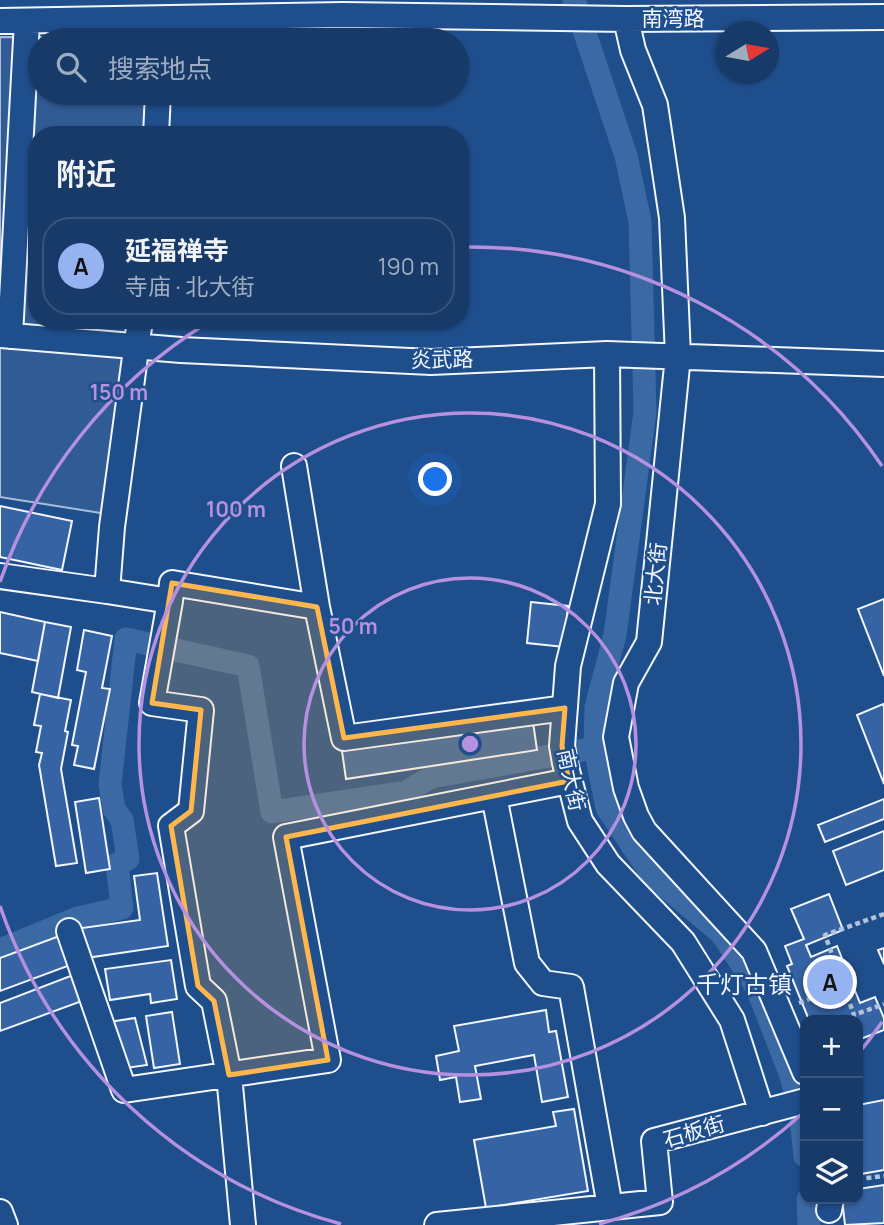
<!DOCTYPE html>
<html lang="zh">
<head>
<meta charset="utf-8">
<style>
  body { margin:0; font-family:Manrope,"Noto Sans SC",sans-serif; background:#244571; color:#f1f3f6 }
  .controls { position:absolute; right:21px; bottom:21px; display:grid; overflow:hidden; border-radius:14px; box-shadow:0 2px 5px #0004 }
  .controls button { width:63px; height:63px; display:grid; place-items:center; padding:0; border:0; border-bottom:2px solid #36547d; background:#173a69; color:#f1f3f6; font:35px sans-serif }
  .compass { position:absolute; left:716px; top:21px; width:63px; height:63px; border-radius:50%; background:#173a69; box-shadow:0 2px 5px #0004; rotate:79deg }
  .you { position:absolute; left:436px; top:480px; width:24px; height:24px; margin:-18px; border:5px solid #fff; border-radius:50%; background:#1a73e8; box-shadow:0 0 0 10px #1a73e833 }
  .badge { display:grid; place-items:center; width:46px; height:46px; border-radius:50%; background:#95b2f1; color:#111; font-size:23px; font-weight:700 }
  .pin { position:absolute; translate:-50% -50%; border:4px solid #fff; box-shadow:0 2px 7px #0006 }
  .list { margin:0; padding:0; list-style:none }
  h2 { display:flex; justify-content:space-between; align-items:center; height:91px; margin:0; padding:0 28px; font-size:30px }
  h2 small { font-size:23px; font-weight:400; color:#9eadc0 }
  .list li { display:grid; grid-template-columns:46px 1fr auto; gap:21px; align-items:center; box-sizing:border-box; height:98px; margin:0 14px 14px; padding:0 14px; border:2px solid #36547d; border-radius:28px }
  .list b { display:block; font-size:26px; white-space:nowrap }
  .list p { margin:0; font-size:23px; white-space:nowrap; color:#9eadc0 }
  .list em { font-size:23px; font-style:normal; color:#9eadc0 }
  .icon { flex:none; width:38px; height:38px; fill:none; stroke:currentColor; stroke-width:2; stroke-linecap:round; stroke-linejoin:round }
  .map { position:relative; flex:none; width:884px; height:1225px; overflow:hidden }
  .search { position:absolute; background:#173a69; box-shadow:0 2px 5px #0004; left:28px; top:28px; width:441px; height:77px; display:flex; align-items:center; gap:18px; box-sizing:border-box; padding:0 24px; border-radius:38px; color:#9eadc0; font-size:26px }
  .panel { position:absolute; background:#173a69; box-shadow:0 2px 5px #0004; left:28px; top:126px; width:441px; height:203px; border-radius:28px }
  .map>svg:first-child { display:block }
  .parking { fill:#305b95; stroke:#a8bbd7; stroke-width:2 }
  .lines { fill:none; stroke-linecap:round; stroke-linejoin:round }
  .canal { stroke:#3b69a3; stroke-width:23 }
  .building { fill:#3563a3; stroke:#f2f6ff; stroke-width:2 }
  .minor-casing { stroke:#f2f6ff; stroke-width:28 }
  .path { stroke:#b3c4dc; stroke-width:4.5; stroke-dasharray:5 3.5; stroke-linecap:butt }
  .minor { stroke:#1f4e8c; stroke-width:24 }
  .marked { fill:#ffb74d; fill-opacity:0.2; stroke:#ffb74d; stroke-width:5; stroke-linejoin:round }
  .ring { fill:none; stroke:#b691df; stroke-width:3.5 }
  .labels { text-anchor:middle; stroke-width:5; stroke-linejoin:round; paint-order:stroke }
  .street-label { font-size:21px; fill:#f2f6ff; stroke:#1f4e8c }
  .quarter-label { font-size:24px; fill:#f2f6ff; stroke:#1f4e8c }
  .centre { fill:#b691df; stroke:#1f4e8c; stroke-width:3.5 }
  .ring-label { font-size:21px; text-anchor:middle; font-weight:bold; fill:#b691df; stroke:#1f4e8c; stroke-width:5; stroke-linejoin:round; paint-order:stroke }
</style>
</head>
<body>
<div class="map">
<svg width="884" height="1225" viewBox="0 0 884 1225">
  <rect width="100%" height="100%" fill="#1f4e8c"/>
  <path class="parking" d="M0,37L170,38V40H40V93H165L161,135H37V320H144L126,517L0,497Z"/>
  <g class="lines">
    <path class="canal" d="M574,0L626,156L640,221L645,412L615,635L596,707L595,748L607,808L653,876L722,934L757,988L790,1073L796,1094
      M0,950L78,918L122,908L117,864L128,859L122,820L114,809L110,784L126,639L248,666L272,812L406,792L431,777L595,748
      M800,1109L805,1156
      M808,1199L809,1225"/>
  </g>
  <path class="building" d="M0,506L72,521L62,570L0,557Z
    M884,599V676L858,609Z
    M531,602L568,606L564,647L527,643Z
    M0,612L45,622L38,661L0,653Z
    M45,622L71,627L58,698L32,692Z
    M84,630L112,636L102,688L110,689L94,769L74,765L78,746L72,745L86,672L77,670Z
    M40,694L71,700L65,731L68,732L61,769L77,863L56,866L39,765L42,753L36,752L41,726L34,725Z
    M883,704L884,707V784L857,715Z
    M533,722L537,750L346,779L342,751Z
    M99,798L110,869L86,873L75,802Z
    M884,799V819L825,842L818,825Z
    M884,831V870L846,885L833,851Z
    M157,873L168,946L86,958L82,928L140,920L134,876Z
    M829,894L843,930L806,945L811,957L837,946L860,1003L875,997L884,1018V1030L858,1040V1020H809L787,966L792,964L785,946L804,939L791,909Z
    M62,935L73,964L0,991V958Z
    M884,948V964L878,950Z
    M171,960L177,999L151,1003L150,994L110,1000L105,969Z
    M73,975L82,1001L0,1031V1003Z
    M546,1010L549,1032L556,1031L568,1097L542,1102L534,1055L475,1066L481,1099L460,1102L456,1077L440,1080L436,1056L459,1051L454,1026Z
    M172,1012L180,1064L154,1068L146,1016Z
    M135,1018L147,1065L126,1068L109,1022Z
    M884,1100V1170L861,1174L858,1156V1105Z
    M574,1109L588,1191L486,1208L474,1140L556,1126L553,1112Z
    M884,1185V1223L845,1225L842,1199H858V1189Z"/>
  <g class="lines">
    <g class="minor-casing">
      <path id="minor" d="M626,19L633,50L655,105L672,218L678,356L649,642L626,683L616,737L626,788L636,816L644,831L754,951L805,1072
        M0,21L343,15L626,19L884,17
        M156,135L158,93
        M140,320L112,527L107,591L170,601L152,703L201,710L191,811L171,826L198,986L214,1001L229,1075L243,1225
        M0,335L181,350L431,362L607,354L884,364
        M10,336L27,21
        M607,354L608,504L568,666L562,746L565,763L580,821L608,864L683,942L732,1020L762,1113
        M294,466L317,607L344,738L565,708
        M0,576L107,591
        M170,601L172,583L317,607
        M494,796L527,963L543,983L571,987L610,1207
        M69,931L124,1090L328,1060L286,837L569,781
        M829,1210L831,1199
        M0,1212L5,1225
        M437,1225L660,1202L654,1141L805,1101"/>
    </g>
    <path class="path" d="M884,914L825,935L854,1015L884,1004
      M799,1003L844,986
      M858,1179L884,1176"/>
    <use href="#minor" class="minor"/>
  </g>
  <path class="marked" d="M172,583L317,607L344,738L565,708L562,746L569,781L286,837L328,1060L229,1075L214,1001L198,986L171,826L191,811L201,710L152,703Z"/>
  <g class="ring">
    <circle cx="470" cy="744" r="166"/>
    <circle cx="470" cy="744" r="331"/>
    <path d="M882 1022A497 497 0 0 1 859 1053M803 1113A497 497 0 0 1 599 1224M341 1224A497 497 0 0 1 0 906M0 582A497 497 0 0 1 207 323M461 247A497 497 0 0 1 882 466"/>
  </g>
  <g class="labels">
    <g class="street-label">
      <text x="673" y="26">南湾路</text>
      <text transform="translate(442 360) rotate(-1)" y="7">炎武路</text>
      <text transform="translate(656 574) rotate(-84)" y="7">北大街</text>
      <text transform="translate(571 780) rotate(78)" y="7">南大街</text>
      <text transform="translate(694 1132) rotate(-16)" y="7">石板街</text>
    </g>
    <g class="quarter-label">
      <text x="744" y="993">千灯古镇</text>
    </g>
  </g>
  <circle cx="470" cy="744" r="10" class="centre"/>
  <g class="ring-label">
    <text x="119" y="400">150 m</text>
    <text x="236" y="517">100 m</text>
    <text x="353" y="634">50 m</text>
  </g>
</svg>
<div class="controls">
<button>+</button>
<button>−</button>
<button><svg class="icon" aria-label="layers" viewBox="0 0 24 24"><path d="M12 4l9 5-9 5-9-5zM3 14l9 5 9-5"/></svg></button>
</div>
<svg class="compass" viewBox="-18 -18 36 36"><path d="M0-13l5 13h-10z" fill="#e53935"/><path d="M0 13l5-13h-10z" fill="#9eadc0"/></svg>
<div class="you"></div>
<div class="pin badge" style="left:830px;top:982px">A</div>
<div class="search"><svg class="icon" aria-label="search" viewBox="0 0 24 24"><circle cx="10" cy="10" r="6"/><path d="M15 15l6 6"/></svg>搜索地点</div>
<section class="panel">
<h2>附近<small></small></h2>
<ul class="list">
<li><span class="badge">A</span><div><b>延福禅寺</b><p>寺庙 · 北大街</p></div><em>190 m</em></li>
</ul>
</section>
</div>
</body>
</html>
